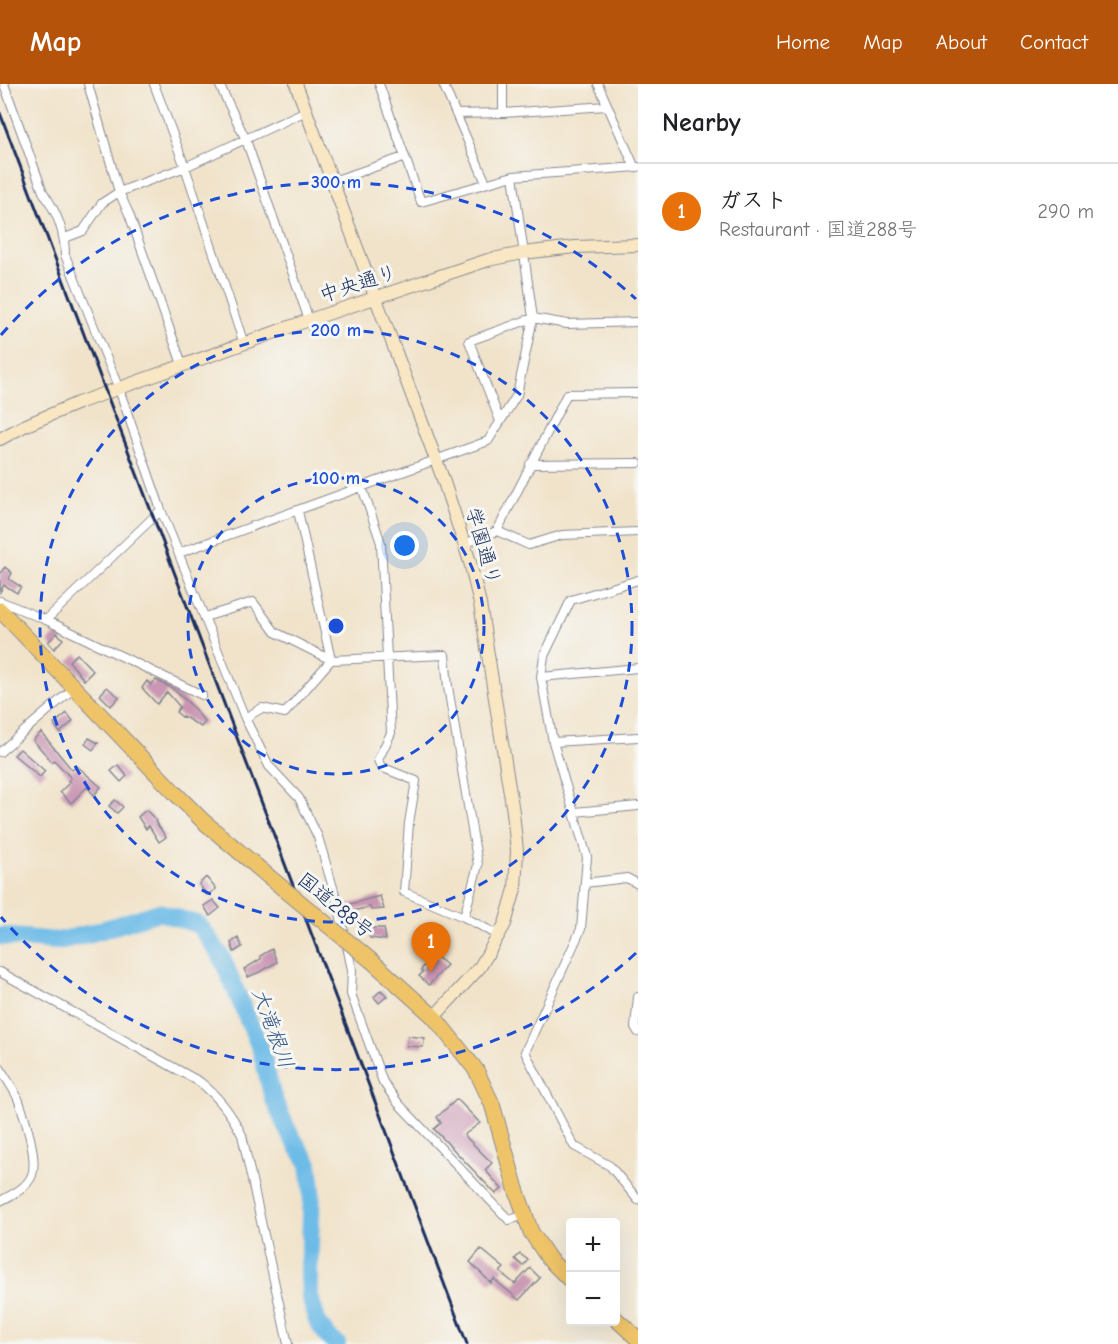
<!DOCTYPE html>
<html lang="en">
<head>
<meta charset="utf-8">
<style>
  body { margin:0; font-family:"Comic Neue","Klee One",sans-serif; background:#f2f2f2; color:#202124 }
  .controls { position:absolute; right:18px; bottom:18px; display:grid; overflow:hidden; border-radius:6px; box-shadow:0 6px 24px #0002 }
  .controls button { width:54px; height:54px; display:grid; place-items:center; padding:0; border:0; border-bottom:2px solid #e0e0e0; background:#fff; color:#202124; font:30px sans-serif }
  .you { position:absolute; left:405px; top:462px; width:21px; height:21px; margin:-15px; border:4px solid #fff; border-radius:50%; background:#1a73e8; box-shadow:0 0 0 9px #1a73e833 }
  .badge { display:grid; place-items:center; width:39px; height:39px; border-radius:50%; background:#b45309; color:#fff; font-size:20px; font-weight:700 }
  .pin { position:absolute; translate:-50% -50px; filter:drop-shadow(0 2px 3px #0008) }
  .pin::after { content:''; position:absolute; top:32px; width:21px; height:18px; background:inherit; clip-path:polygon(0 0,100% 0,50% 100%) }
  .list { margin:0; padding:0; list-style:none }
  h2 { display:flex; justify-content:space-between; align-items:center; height:78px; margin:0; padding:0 24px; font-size:26px }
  h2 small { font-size:20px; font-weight:400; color:#757577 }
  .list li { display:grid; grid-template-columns:39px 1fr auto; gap:18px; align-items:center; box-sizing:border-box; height:96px; padding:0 24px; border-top:2px solid #e0e0e0 }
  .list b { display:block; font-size:22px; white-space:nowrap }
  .list p { margin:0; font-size:20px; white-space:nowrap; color:#757577 }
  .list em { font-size:20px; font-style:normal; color:#757577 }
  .map { position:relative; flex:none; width:638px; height:1260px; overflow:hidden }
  header { display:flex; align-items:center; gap:36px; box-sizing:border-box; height:84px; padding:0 30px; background:#b45309; color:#fff }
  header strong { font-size:28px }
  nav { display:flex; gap:33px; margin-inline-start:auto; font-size:21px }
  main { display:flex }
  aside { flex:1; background:#fff }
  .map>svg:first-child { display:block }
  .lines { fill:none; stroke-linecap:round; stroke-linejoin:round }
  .river { stroke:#6dbbe7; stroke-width:18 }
  .building { fill:#c995b2 }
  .street-casing { stroke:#868994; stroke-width:10 }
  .secondary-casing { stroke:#868994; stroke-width:14 }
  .highway-casing { stroke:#868994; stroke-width:17 }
  .street { stroke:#fff; stroke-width:8 }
  .secondary { stroke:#f9e7c3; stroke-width:12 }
  .highway { stroke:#efc469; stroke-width:15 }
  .rail { stroke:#1b2f5e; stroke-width:3 }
  .highway-bridge-casing { stroke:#868994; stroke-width:17; stroke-linecap:butt }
  .highway-bridge { stroke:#efc469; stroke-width:15 }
  .ring { fill:none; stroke:#1d4ed8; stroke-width:3; stroke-dasharray:10 8 }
  .labels { text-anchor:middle; stroke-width:6; stroke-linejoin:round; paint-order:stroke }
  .street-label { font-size:20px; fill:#1b2f5e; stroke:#f6f6f2 }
  .water-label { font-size:21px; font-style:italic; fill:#345987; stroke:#f6f6f2 }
  .centre { fill:#1d4ed8; stroke:#f6f6f2; stroke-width:3 }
  .ring-label { font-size:18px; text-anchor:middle; font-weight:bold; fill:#1d4ed8; stroke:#f6f6f2; stroke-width:6; stroke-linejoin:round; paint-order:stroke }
</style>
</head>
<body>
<header>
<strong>Map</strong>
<nav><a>Home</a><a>Map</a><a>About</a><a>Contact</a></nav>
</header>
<main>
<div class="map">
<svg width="638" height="1260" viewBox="0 0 638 1260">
  <rect width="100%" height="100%" fill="#f6f6f2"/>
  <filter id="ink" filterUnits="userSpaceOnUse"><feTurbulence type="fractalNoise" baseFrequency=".0167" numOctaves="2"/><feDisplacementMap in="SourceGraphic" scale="12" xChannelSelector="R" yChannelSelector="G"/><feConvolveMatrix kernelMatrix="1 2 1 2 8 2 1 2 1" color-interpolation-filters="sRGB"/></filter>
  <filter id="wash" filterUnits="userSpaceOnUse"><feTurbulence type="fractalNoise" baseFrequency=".008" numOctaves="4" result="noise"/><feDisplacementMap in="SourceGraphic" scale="24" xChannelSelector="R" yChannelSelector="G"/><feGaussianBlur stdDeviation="1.35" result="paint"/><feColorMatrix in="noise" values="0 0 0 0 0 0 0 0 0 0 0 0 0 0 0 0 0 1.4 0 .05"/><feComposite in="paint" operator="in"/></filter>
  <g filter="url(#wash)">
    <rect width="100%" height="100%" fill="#f1e3ca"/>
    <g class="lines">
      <path class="river" d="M0,852L58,857L92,849L159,828L199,841L221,872L261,966L273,1014L289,1049L309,1080L312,1105L309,1187L310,1213L317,1237L328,1253L337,1260"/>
    </g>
    <g id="blocks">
      <path class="building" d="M5,483L12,489L9,495L21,503L17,509L4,501L0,508V489Z
        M57,549L63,555L54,565L48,558Z
        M77,570L93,587L84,596L69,577Z
        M156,596L172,604L192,622L205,638L201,643L183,632L182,633L176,628L180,623L167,608L157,620L142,604L147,597L151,601Z
        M107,603L119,613L111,622L100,611Z
        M67,629L73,637L60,649L54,640Z
        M41,648L72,686L77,682L101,703L94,711L87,703L71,719L60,708L70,698L68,697L71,694L54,676L52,678L33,656Z
        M89,654L98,659L93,666L85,660Z
        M20,665L45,687L40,693L14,671Z
        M118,681L127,692L121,698L111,687Z
        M115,716L123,723L117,729L109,722Z
        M146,726L156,736L155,737L166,753L159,758L149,742L146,745L138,733Z
        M206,793L216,805L207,811L199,800Z
        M380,812L384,825L371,826L370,823L348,828L346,821Z
        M213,816L220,824L210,832L204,822Z
        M370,844H384L386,856L370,854Z
        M238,854L242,863L234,868L231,859Z
        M272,865L277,878L262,887L248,893L244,885L261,875L260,872Z
        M433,870L447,881L429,901L419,892L423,888L421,886Z
        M381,906L387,912L379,919L374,913Z
        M408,952L425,954L423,963L407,962Z
        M457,1015L480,1039L464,1051L492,1079L485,1086L502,1105L496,1110L434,1045L441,1039L437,1033Z
        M481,1165L504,1184L500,1188L515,1200L530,1184L540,1194L519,1216L494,1195L491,1199L470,1178Z
        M520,1170L528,1176L523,1182L515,1175Z"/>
    </g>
  </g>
  <g filter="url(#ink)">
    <use href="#blocks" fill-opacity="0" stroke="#868994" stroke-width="1.5"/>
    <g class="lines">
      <g class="street-casing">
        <path id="street" d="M4,0L43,108C57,128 65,148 65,171L119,305L161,426L245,634L269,682L299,714L318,753L339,824L352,886L351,910L383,998L398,1019L509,1136L525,1131
          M88,0L119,108L129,130L183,283
          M154,0L185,83L244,260
          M219,0L246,56L309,236
          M379,0L421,118L513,92L638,83
          M443,0L486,99
          M503,0V29
          M598,0L635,84
          M456,30L503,29L607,22
          M333,97L404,73
          M65,154L83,147L102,119L119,108L185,83L306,27
          M638,309L567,310L497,447L529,461L562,451L638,448
          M500,337L469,257L533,234L567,240L638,238
          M530,380L638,379
          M362,403L381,459L391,649L378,676L381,683L416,697L409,739L404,808L464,833L500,852
          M298,427L331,576
          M464,460L497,447
          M179,469L488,357L517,311L533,234L513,92
          M638,496L571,516L544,572L541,593L553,658L587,773L581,845L525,968L574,1062L610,1082L638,1116
          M0,517L46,536L202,611
          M205,533L253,518L275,548L331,576L445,571L448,603L478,781L464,833
          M46,536L161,426
          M541,593L638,584
          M245,634L262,624L285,629L331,576
          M553,658L638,653
          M0,668L74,604
          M575,728L638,722
          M585,799L627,794L638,800
          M0,888L200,998C219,1013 231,1029 242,1051L288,1260
          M638,913L635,943L638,948
          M0,984C6,995 15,1006 19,1017C25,1033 38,1075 32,1091C27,1104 12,1111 0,1117"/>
      </g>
      <g class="secondary-casing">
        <path id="secondary" d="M296,0L442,392L470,478L480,520L513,728L517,767L515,805L505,840L480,883L434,933
          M0,355L24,342L78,319L309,236L488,176L523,169L575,163L638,161"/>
      </g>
      <g class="highway-casing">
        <path id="highway" d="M0,526L175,709L203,737L268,792
          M373,878L434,933L476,986L492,1020L516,1105L531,1148L549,1175L570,1196
          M616,1235L638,1255"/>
      </g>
      <use href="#street" class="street"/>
      <use href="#secondary" class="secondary"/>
      <use href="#highway" class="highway"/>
      <path class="rail" d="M0,29L467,1260"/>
      <g class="highway-bridge-casing">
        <path id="highway-bridge" d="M268,792L373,878"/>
      </g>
      <use href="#highway-bridge" class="highway-bridge"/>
    </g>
  </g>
  <g class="ring">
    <circle cx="336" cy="542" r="148"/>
    <circle cx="336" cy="542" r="296"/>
    <path d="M636 869A444 444 0 0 1 1 833M1 251A444 444 0 0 1 636 215"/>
  </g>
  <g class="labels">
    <g class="street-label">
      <text transform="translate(358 199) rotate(-18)" y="7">中央通り</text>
      <text transform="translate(484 462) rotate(74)" y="7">学園通り</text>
      <text transform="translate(336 821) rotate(39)" y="7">国道288号</text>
    </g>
    <g class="water-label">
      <text transform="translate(273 944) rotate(70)" y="7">大滝根川</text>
    </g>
  </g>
  <circle cx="336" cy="542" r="9" class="centre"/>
  <g class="ring-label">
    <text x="336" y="104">300 m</text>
    <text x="336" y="252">200 m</text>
    <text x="336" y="400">100 m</text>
  </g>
</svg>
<div class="controls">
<button>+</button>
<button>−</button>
</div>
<div class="you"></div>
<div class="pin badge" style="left:431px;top:888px;background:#e8710a">1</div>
</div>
<aside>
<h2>Nearby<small></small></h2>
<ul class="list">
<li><span class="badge" style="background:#e8710a">1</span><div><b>ガスト</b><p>Restaurant · 国道288号</p></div><em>290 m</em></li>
</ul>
</aside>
</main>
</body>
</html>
